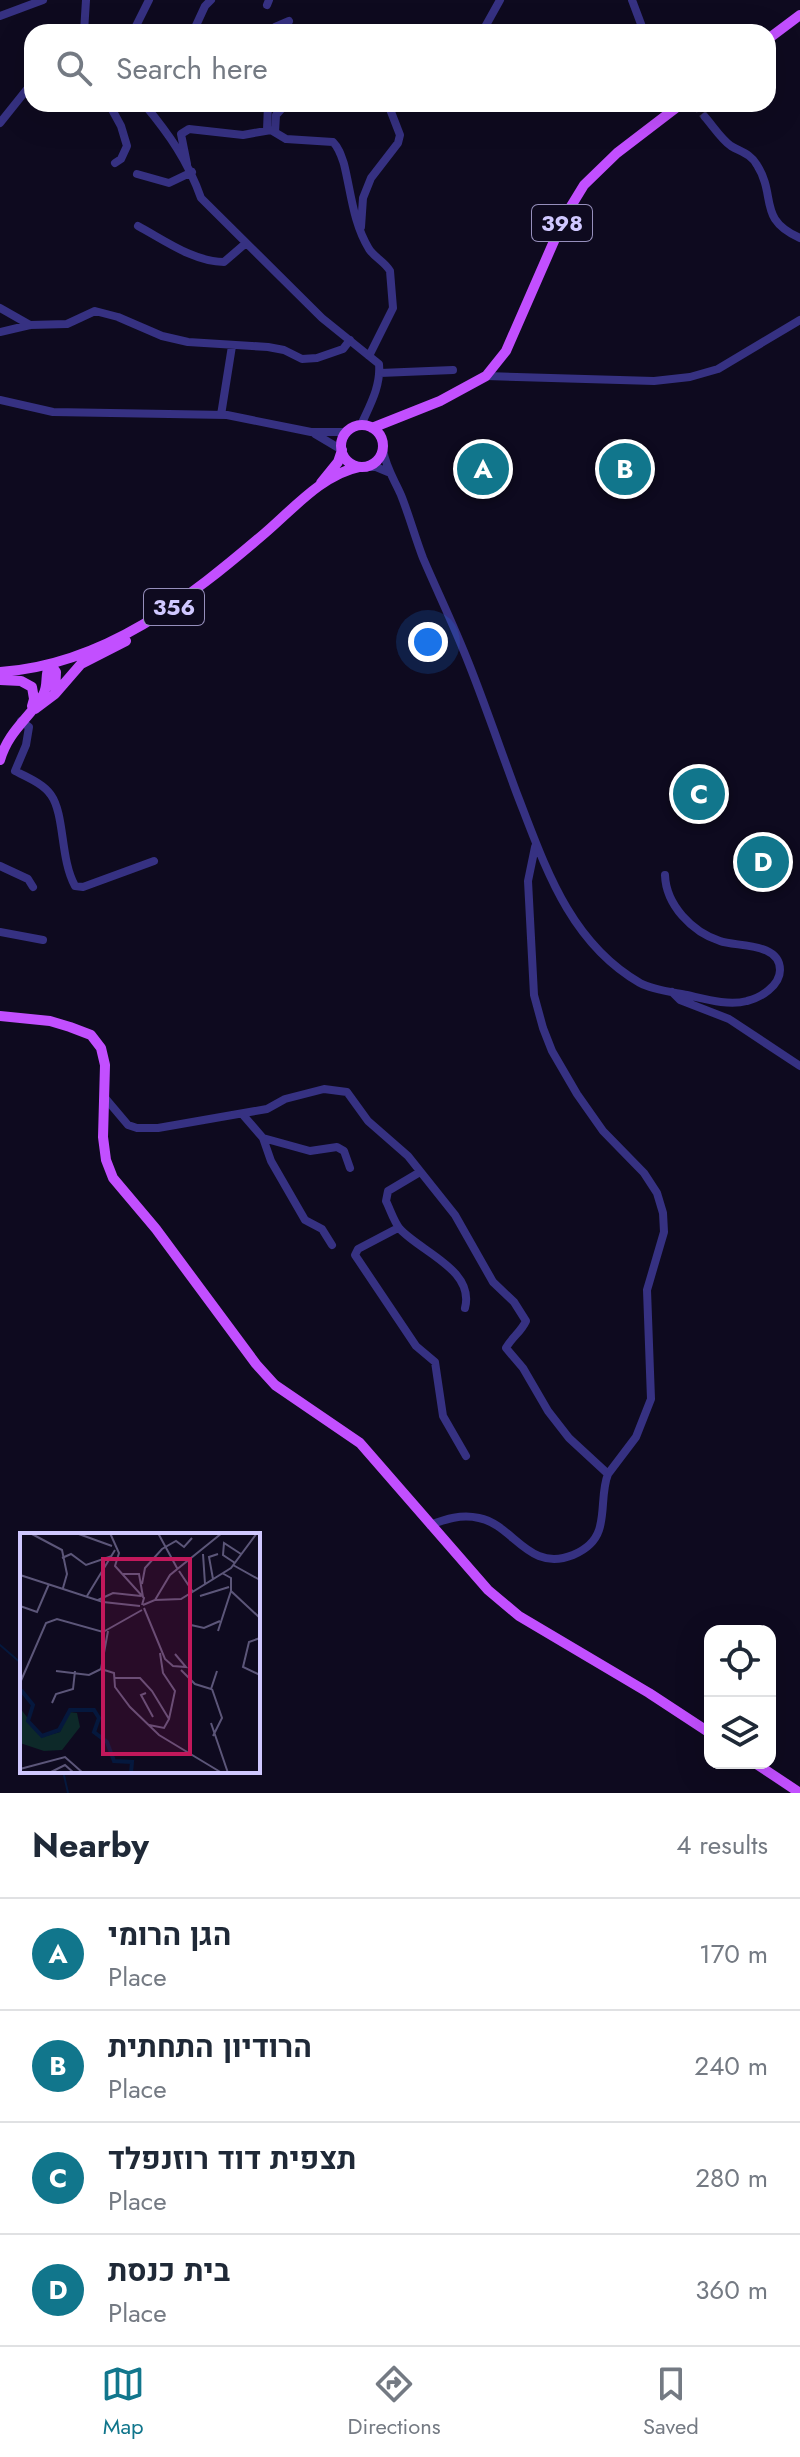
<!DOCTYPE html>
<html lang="en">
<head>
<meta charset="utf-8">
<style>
  body { margin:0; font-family:Jost,Heebo,sans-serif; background:#f6f6f7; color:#1f2937 }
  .controls { position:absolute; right:24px; bottom:24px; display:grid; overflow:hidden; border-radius:16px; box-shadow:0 8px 32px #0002 }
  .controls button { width:72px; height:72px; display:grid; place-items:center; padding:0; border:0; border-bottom:2px solid #e0e1e3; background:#fff; color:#1f2937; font:40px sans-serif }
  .you { position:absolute; left:428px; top:642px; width:28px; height:28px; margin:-20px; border:6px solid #fff; border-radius:50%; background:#1a73e8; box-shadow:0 0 0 12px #1a73e833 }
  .badge { display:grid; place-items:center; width:52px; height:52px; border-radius:50%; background:#11768c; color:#fff; font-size:26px; font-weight:700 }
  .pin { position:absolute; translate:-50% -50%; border:4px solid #fff; box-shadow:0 2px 8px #0006 }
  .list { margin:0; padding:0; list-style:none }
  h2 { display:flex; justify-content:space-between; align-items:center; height:104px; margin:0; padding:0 32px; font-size:34px }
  h2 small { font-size:26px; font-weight:400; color:#747a83 }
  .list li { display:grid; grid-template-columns:52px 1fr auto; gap:24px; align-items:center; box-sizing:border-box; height:112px; padding:0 32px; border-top:2px solid #e0e1e3 }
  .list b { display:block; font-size:30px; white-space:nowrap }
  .list p { margin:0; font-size:26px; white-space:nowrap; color:#747a83 }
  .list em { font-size:26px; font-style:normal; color:#747a83 }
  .icon { flex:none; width:44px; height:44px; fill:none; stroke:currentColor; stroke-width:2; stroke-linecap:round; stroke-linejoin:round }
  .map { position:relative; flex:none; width:800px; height:1793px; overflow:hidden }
  .search { position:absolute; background:#fff; box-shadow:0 8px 32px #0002; left:24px; right:24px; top:24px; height:88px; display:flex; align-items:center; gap:20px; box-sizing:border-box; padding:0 28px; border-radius:24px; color:#747a83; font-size:30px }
  .sheet { height:552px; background:#fff }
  nav { display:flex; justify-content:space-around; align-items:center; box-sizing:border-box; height:112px; border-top:2px solid #e0e1e3; background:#fff; font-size:22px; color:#747a83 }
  nav a { display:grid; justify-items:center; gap:4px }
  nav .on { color:#11768c }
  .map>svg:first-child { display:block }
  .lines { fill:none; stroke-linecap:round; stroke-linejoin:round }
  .stream { stroke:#05183d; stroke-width:2 }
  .minor-tunnel { stroke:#35304c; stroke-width:8; stroke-dasharray:8 4; stroke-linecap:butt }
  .minor { stroke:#363182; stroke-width:8 }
  .major { stroke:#c24fff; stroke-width:10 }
  .labels { text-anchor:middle; stroke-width:6; stroke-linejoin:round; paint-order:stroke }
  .shield { fill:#0e0a1f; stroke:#968fbc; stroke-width:2 }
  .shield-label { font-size:22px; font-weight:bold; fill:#d0c8ff }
  .inset-river { fill:none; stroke:#05183d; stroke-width:4 }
  .inset-road { fill:none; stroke:#5c5679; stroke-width:2 }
  .view { fill:#c2185b; fill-opacity:0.15; stroke:#c2185b; stroke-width:4 }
  .inset-edge { fill:none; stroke:#d0c8ff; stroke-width:4 }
</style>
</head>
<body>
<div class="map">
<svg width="800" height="1793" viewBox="0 0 800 1793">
  <rect width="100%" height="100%" fill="#0e0a1f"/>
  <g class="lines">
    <path class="stream" d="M0,1645L22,1664
      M63,1771L68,1793"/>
    <path class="minor-tunnel" d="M695,104L705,117"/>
    <path class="minor" d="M632,0L644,32
      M267,5L269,0
      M0,16L43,0
      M84,32L86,0
      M133,32L149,0
      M193,32L205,6L211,0
      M272,32L275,27L289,21
      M478,32L485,27L500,0
      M109,104L121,126L127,146L121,159L115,163
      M144,104C169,134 188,161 201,198L322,318L379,364C381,386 370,405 361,425
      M705,117C713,126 721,139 731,146C741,152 751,154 757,165C777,197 757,219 800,238
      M0,123L32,83
      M267,130L268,104
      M275,132L276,115L286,104
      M187,164L181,134L189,129L243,135L271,130L286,139L333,142C339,148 341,155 344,164C351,192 353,223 369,249C375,258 385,262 390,271L393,308L369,356
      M137,174L169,183L192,172
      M138,226C164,240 194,262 224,262L246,243
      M361,227L363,198L371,178L398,143L400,135L388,104
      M0,308L30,325
      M0,332L30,325L67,324L95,311L118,317L162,336L188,342L268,347L284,350L302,359L317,358L343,349L350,340
      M380,373L453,370
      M486,376L654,381L690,377L718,369L800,320
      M0,400L53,412L227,415L311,432H346
      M221,415L232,346
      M315,434L342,450
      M383,450C386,468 394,479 401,495C409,515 415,537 423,558C438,593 455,628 469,664C486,707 501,751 517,794C545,866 569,942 640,983C653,990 672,992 687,995C705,999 728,1006 747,1001C760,998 780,986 780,970C780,942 736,947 720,941C692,932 666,905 665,875
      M366,467H376L388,472
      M21,721L29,727L26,745L15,771C27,777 44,784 51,795C65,815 60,859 75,886L83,887L154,861
      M535,847L528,881L534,995L543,1028L552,1051L577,1094L603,1131L644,1173L657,1193L663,1213L664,1232L647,1290L651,1399L636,1437L608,1474
      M0,866L28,879L33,887
      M0,932L43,940
      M672,992L680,1000L729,1019L800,1066
      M106,1099L128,1125L137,1128H158L267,1109L285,1099L324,1089L347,1092L368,1121L408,1156L455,1215L493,1282L514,1302L526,1321C521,1332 512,1337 506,1348L523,1368L548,1411L569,1438L608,1474C601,1492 605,1512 599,1530C595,1542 585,1550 573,1555C528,1573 514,1525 479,1518C461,1514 446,1519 430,1525
      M243,1115L263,1138L310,1151L337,1147L344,1151L350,1168
      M263,1138L271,1161L305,1220L322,1229L332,1245
      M420,1172L388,1191L386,1201C390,1209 394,1222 400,1229C421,1252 475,1270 465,1308
      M398,1228L358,1249L355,1255L416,1346L435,1362L443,1416L466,1456"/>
    <path class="major" d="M768,39L800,15
      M341 446a21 21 0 1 1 42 0a21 21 0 1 1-42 0Z
      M372,428L440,401L486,376L506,351L565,216L584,185L617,153L681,104
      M321,483L338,462L342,450
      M0,672C105,665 189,598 265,533C292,510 323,474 359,467
      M0,680L21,681L32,687L34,699L32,706
      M55,694L81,664L126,641
      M35,709L55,694L56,672L50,664
      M0,760C9,730 29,719 43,695C49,685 44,674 50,664
      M0,1016L50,1021L70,1027L91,1035L101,1048L105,1065L103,1137L106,1160L113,1178L156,1229L256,1364L275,1385L360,1443L488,1590L519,1616L649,1693L710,1733
      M755,1763L800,1793"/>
  </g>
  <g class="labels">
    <g class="shield">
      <rect x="532" y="205" width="60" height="36" rx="6"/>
      <rect x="144" y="589" width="60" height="36" rx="6"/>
    </g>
    <g class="shield-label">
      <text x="562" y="231">398</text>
      <text x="174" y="615">356</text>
    </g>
  </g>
  <g transform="translate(20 1533)">
    <rect width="240" height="240" fill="#0e0a1f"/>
    <path d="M0,175L22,204L40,199L49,179L57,180L60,194L42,217L24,218L0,210Z" fill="#0d2929"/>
    <path class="inset-river" d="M1,157L13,172L8,188L22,203L39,197L50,177H74L79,185L74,199L87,209L94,228L112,229L111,240"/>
    <path class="inset-road" d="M10,0L42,17L47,41L43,55M56,0L92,13M90,0L99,20L95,33L124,65L122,72M138,0L157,35M183,21L185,51M42,25L51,21L66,32L92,23M215,30L203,22L204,10L221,21M213,32L240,47M159,38L173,59M202,40L211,45V58L240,85M103,41H119L123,64M0,42L83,69L120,73M193,46L189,24L198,21M122,51L125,35L142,16L156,8L164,14L172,5M67,63L95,17M180,63L209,54M78,67L93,60L121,63M135,67L161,66L211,35L237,0M123,72L135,67L150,42L202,0M0,73L17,79L29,51M124,75L145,126L153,133L166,134L155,121M171,92L184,95L200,88M88,98L81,136L94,140L95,154L110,174L139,202L202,240M198,98L211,58M240,105L229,109L223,134L240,142M140,120L143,140L155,158L149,186M161,137L175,151L191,156L197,138M36,138L69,142L81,136M94,145H120L132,158L149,186L144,195L129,192M0,150L26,90L37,86L83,99L122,77M192,156L202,185L193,203M126,160L121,162L133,184M32,170L36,161L53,156L55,138M191,190L208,240M0,236L45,224L63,240M29,240L45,232L54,240"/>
    <path class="view" d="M83,26H170V221H83Z"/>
    <rect width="240" height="240" class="inset-edge"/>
  </g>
</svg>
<div class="controls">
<button><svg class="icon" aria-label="locate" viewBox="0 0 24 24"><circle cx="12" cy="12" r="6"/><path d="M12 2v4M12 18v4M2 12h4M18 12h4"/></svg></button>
<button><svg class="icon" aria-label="layers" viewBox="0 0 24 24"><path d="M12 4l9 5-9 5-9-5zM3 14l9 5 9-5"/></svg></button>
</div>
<div class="you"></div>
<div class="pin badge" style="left:483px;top:469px">A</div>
<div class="pin badge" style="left:625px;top:469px">B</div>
<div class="pin badge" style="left:699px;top:794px">C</div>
<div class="pin badge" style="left:763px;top:862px">D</div>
<div class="search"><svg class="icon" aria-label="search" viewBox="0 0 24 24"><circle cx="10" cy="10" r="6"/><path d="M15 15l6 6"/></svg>Search here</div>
</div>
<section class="sheet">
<h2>Nearby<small>4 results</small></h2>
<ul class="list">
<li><span class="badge">A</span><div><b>הגן הרומי</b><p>Place</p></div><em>170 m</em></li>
<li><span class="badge">B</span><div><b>הרודיון התחתית</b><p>Place</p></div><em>240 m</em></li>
<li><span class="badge">C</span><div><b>תצפית דוד רוזנפלד</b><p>Place</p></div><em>280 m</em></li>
<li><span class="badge">D</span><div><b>בית כנסת</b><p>Place</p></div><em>360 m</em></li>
</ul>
</section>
<nav>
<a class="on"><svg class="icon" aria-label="map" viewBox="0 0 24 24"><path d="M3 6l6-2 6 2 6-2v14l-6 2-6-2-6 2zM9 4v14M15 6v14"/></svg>Map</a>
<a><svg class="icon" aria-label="directions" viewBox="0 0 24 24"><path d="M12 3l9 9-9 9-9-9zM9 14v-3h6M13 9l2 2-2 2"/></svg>Directions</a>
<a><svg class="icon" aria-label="saved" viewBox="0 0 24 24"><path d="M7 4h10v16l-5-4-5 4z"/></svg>Saved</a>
</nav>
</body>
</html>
